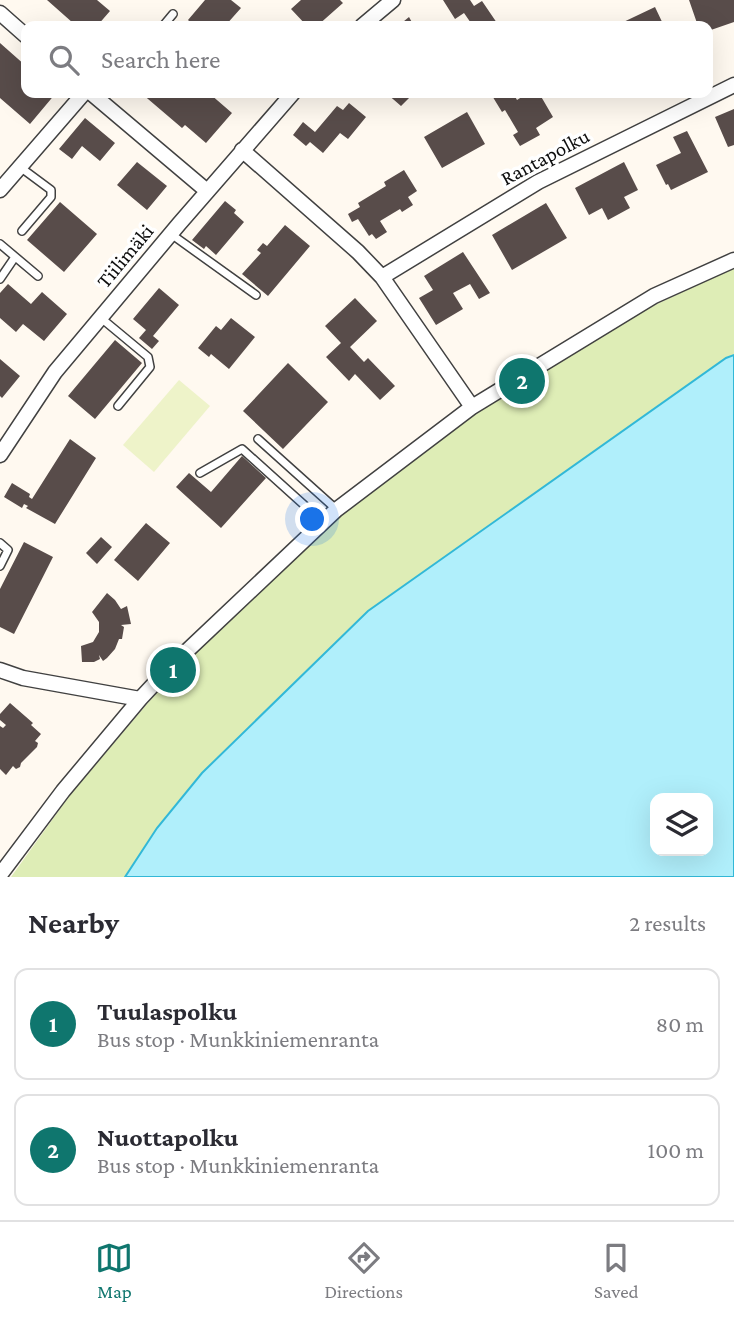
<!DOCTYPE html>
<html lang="en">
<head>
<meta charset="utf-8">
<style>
  body { margin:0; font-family:"Crimson Pro",serif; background:#f2f2f3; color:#2b2b33 }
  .controls { position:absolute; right:21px; bottom:21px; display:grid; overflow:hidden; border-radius:14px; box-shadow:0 7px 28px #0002 }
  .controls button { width:63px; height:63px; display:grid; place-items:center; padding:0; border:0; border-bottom:2px solid #e1e1e2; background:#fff; color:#2b2b33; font:35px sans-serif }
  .you { position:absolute; left:313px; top:520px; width:24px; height:24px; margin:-18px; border:5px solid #fff; border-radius:50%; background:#1a73e8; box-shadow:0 0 0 10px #1a73e833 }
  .badge { display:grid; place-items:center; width:46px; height:46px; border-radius:50%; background:#0f766e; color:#fff; font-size:23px; font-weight:700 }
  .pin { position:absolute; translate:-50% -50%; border:4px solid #fff; box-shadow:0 2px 7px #0006 }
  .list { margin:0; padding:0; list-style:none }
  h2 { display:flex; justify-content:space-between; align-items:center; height:91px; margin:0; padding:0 28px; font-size:30px }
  h2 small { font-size:23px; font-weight:400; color:#7c7c81 }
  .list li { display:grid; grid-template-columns:46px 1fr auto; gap:21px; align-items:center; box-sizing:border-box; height:112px; margin:0 14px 14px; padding:0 14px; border:2px solid #e1e1e2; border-radius:14px }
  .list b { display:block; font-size:26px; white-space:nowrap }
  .list p { margin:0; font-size:23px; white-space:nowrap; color:#7c7c81 }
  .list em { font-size:23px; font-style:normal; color:#7c7c81 }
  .icon { flex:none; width:38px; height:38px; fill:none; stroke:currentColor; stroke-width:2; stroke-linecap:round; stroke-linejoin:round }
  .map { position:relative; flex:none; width:734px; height:877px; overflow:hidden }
  .search { position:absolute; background:#fff; box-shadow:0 7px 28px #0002; left:21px; right:21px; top:21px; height:77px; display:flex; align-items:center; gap:18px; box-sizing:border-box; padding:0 24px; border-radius:14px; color:#7c7c81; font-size:26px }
  .sheet { height:343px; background:#fff }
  nav { display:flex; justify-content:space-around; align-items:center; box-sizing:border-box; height:98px; border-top:2px solid #e1e1e2; background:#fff; font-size:19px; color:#7c7c81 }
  nav a { display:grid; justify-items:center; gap:4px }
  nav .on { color:#0f766e }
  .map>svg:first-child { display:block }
  .green { fill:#deedb6 }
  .pitch { fill:#eef3c9 }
  .water { fill:#b0effb; stroke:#32b8d7; stroke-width:2; fill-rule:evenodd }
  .building { fill:#584c4a }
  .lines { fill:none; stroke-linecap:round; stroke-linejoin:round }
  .lane-casing { stroke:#414141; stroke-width:10 }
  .street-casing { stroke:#414141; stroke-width:17 }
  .lane { stroke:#fff; stroke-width:7 }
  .street { stroke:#fff; stroke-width:14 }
  .labels { text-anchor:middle; stroke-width:7; stroke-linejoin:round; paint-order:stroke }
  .street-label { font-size:21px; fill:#0e0e0e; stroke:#fff }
</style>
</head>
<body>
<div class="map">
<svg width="734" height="877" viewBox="0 0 734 877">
  <rect width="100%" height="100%" fill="#fff9f0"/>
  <path class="green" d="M734,268V355L726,358L226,877H11L70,795L147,704L176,671L325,528L473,415L599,336L657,304Z"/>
  <path class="pitch" d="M179,380L210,406L154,472L123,445Z"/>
  <path class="water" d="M734,355V877H125L157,828L202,773L368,611L726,358ZM655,798H708V851H655Z"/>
  <path class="building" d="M47,0H97L110,11L97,26H70L73,23Z
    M205,0H231L241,8L225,26H188L191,23L188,20Z
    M301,0H340L343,3L317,26H307L291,9Z
    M443,0H470L474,6L482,1L497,23L492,26H473L464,13L455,19Z
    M689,0H734V22L708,31V26H698Z
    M655,7L664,26H615Z
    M409,17L414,26H398Z
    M0,43L26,66V93H56L30,124L0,98Z
    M141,93H202L208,98L210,94L232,113L206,143L185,125L182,128Z
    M386,93H412V95L401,106Z
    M493,93H513L517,100L528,93H539L553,117L536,128L540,135L520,146L513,135L518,132L505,110L502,112L491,94Z
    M349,103L366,117L348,139L340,133L323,153L310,142L306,146L293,135L303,122L315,132L337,106L343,110Z
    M734,109V145L728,147L715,117Z
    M467,112L485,144L442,168L424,137Z
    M85,118L115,143L100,161L82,146L72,159L59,149Z
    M687,131L708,172L671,190L668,184L666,185L656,165L681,153L673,137Z
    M137,162L167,186L147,210L117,185Z
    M624,162L638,190L624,197L630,208L608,220L602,208L589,215L575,188Z
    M404,170L417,191L408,197L413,205L402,212L400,209L380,221L387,232L376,239L372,234L369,236L358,219L352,222L348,214L360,207L358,203L386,186L384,182Z
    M225,201L236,210L234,213L244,222L216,255L206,246L204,249L192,240Z
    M60,202L97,234L64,272L27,240Z
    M546,203L567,238L512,270L492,235Z
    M285,225L310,246L268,296L242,274L261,253L257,250L263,243L267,246Z
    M463,252L490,293L479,299L470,284L453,293L463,309L436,325L419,298L433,290L424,276Z
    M8,284L31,304L42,292L67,314L44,341L23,324L16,332L0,318V293Z
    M159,288L179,305L153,336L159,341L152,349L139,338L146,330L133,319Z
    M355,298L377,321L350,347L364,362L368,358L395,386L380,400L355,374L349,381L326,357L341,343L325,326Z
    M231,318L255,337L229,369L211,354L209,357L198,348L216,326L221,330Z
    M115,340L142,363L95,419L68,396Z
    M0,359L20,376L2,398L0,396Z
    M288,363L328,402L283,449L243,411Z
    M70,439L96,458L55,524L26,508L28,506L24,504L22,508L4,497L12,483L30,494L29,497L32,499Z
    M242,456L266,478L221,528L176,487L189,473L211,492Z
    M146,523L170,543L138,581L114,560Z
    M101,537L112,547L97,564L86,553Z
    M24,542L53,557L14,634L0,627V589Z
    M107,593L115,600L121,609L127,606L131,624L121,625L124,627L122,639H119L115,649L107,658L103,661L99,655L100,659L94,662H82L81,646L93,642L99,632V622L92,612Z
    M10,703L33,723L31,725L41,734L35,741L38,743L37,747L21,763L20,767L16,769L13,766L6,775L0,769V726L3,728L6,725L0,720V714Z"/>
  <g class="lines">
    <g class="lane-casing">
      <path id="lane" d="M163,26L173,14
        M20,167L51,190V197L22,231
        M171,234L256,295
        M0,244L38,276
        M0,279L15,257
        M101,318L148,357L150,367L118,406
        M258,439L336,509
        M200,473L242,449L323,522
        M0,543L8,550L0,566"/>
    </g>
    <g class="street-casing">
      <path id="street" d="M0,13L26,36
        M362,26L393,0
        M91,93L207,191
        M242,150L358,252L382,277L472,407
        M0,190L84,93
        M382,277L538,182L734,85
        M0,455L55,372L179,224L293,93
        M0,670L23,678L140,699
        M0,875L63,791L140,699L170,667L336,510L472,407L654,296L734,260"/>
    </g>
    <use href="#lane" class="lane"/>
    <use href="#street" class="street"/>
  </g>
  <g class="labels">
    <g class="street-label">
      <text transform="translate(545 157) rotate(-28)" y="7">Rantapolku</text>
      <text transform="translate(125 256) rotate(-50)" y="7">Tiilimäki</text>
    </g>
  </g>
</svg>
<div class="controls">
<button><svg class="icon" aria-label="layers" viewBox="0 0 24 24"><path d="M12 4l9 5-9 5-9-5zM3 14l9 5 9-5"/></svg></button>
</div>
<div class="you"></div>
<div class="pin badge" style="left:173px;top:670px">1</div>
<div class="pin badge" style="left:522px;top:381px">2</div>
<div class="search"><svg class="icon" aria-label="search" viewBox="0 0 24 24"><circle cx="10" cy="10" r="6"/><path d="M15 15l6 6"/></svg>Search here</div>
</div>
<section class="sheet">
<h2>Nearby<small>2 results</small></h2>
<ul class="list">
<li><span class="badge">1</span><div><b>Tuulaspolku</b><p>Bus stop · Munkkiniemenranta</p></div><em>80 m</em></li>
<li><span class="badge">2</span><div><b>Nuottapolku</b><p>Bus stop · Munkkiniemenranta</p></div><em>100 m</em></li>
</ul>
</section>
<nav>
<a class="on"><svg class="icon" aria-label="map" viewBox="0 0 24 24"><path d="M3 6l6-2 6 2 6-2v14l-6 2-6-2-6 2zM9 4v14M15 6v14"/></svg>Map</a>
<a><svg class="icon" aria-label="directions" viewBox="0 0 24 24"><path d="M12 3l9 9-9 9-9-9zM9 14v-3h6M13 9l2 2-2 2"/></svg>Directions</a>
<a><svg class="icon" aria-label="saved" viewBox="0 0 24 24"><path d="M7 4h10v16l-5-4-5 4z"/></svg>Saved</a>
</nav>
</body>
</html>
